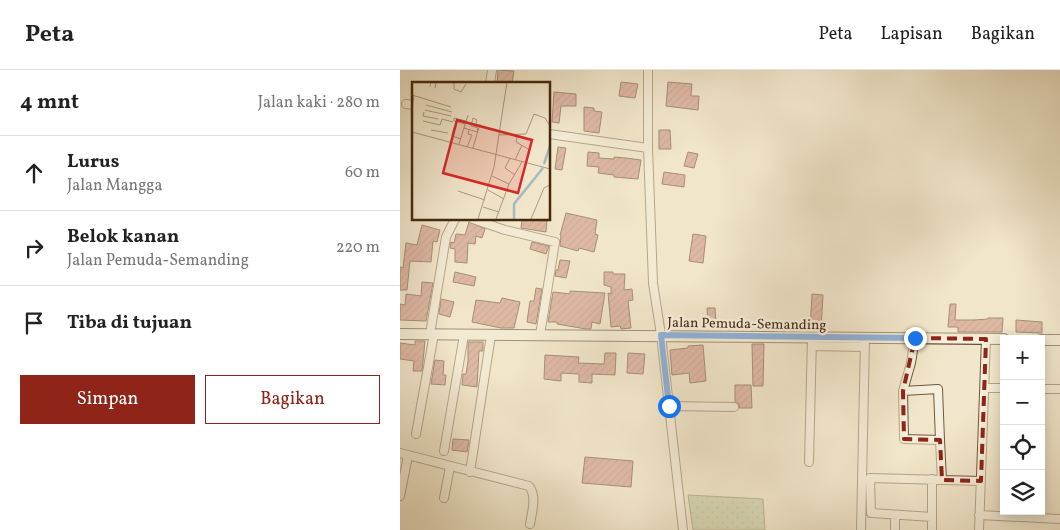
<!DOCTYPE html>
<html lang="id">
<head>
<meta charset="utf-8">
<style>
  body { margin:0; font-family:Vollkorn,serif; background:#f2f2f2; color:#222 }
  .controls { position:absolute; right:15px; bottom:15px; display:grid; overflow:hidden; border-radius:0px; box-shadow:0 2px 12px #0003 }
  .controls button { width:45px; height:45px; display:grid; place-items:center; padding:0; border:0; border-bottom:1px solid #e0e0e0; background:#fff; color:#222; font:25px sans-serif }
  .stop { position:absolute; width:15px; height:15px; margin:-11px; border:4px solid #1a73e8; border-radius:50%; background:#fff }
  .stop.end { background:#1a73e8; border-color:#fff; box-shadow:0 1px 5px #0008 }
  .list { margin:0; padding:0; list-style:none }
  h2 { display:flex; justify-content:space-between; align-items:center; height:65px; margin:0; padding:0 20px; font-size:21px }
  h2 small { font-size:16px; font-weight:400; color:#767676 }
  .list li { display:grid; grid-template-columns:32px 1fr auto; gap:15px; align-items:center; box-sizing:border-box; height:75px; padding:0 20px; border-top:1px solid #e0e0e0 }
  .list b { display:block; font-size:19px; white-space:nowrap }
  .list p { margin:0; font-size:16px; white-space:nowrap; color:#767676 }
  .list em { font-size:16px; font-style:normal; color:#767676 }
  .actions { display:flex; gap:10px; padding:15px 20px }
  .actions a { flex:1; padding:11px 0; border:1px solid #8f2418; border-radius:0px; text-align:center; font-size:18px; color:#8f2418 }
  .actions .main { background:#8f2418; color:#fff }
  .icon { flex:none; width:28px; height:28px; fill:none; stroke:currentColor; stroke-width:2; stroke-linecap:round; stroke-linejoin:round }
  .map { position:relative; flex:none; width:660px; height:460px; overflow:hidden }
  header { display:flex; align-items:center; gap:30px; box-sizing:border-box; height:70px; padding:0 25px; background:#fff; border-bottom:1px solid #e0e0e0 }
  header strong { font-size:24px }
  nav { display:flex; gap:28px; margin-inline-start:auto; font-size:18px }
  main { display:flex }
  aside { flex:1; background:#fff }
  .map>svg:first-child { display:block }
  .grass { fill:url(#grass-dots); stroke:#7e7853 }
  .building { fill:url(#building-hatch); stroke:#45290d }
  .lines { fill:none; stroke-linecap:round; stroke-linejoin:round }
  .minor-casing { stroke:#70583c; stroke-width:10 }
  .secondary-casing { stroke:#45290d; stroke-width:12 }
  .minor { stroke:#f6efdd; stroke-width:8 }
  .secondary { stroke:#f6efdd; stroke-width:10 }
  .route { stroke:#1a73e8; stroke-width:6 }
  .marked { fill:none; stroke:#8f2418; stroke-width:4; stroke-dasharray:10 6; stroke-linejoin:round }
  .labels { text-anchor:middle; stroke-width:5; stroke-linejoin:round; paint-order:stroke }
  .street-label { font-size:14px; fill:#45290d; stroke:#f6efdd }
  .inset-river { fill:none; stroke:#a1bcc3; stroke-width:2.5 }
  .inset-road { fill:none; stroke:#ac9a7f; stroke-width:1 }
  .view { fill:#d62828; fill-opacity:0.15; stroke:#d62828; stroke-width:2.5 }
  .inset-edge { fill:none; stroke:#45290d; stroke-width:2.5 }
</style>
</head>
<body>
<header>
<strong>Peta</strong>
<nav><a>Peta</a><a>Lapisan</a><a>Bagikan</a></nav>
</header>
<main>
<aside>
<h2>4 mnt<small>Jalan kaki · 280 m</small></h2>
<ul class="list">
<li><svg class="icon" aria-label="ahead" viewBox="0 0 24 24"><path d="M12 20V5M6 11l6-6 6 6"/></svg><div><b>Lurus</b><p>Jalan Mangga</p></div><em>60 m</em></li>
<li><svg class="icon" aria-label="right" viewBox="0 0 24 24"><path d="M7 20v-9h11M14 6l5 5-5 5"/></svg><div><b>Belok kanan</b><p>Jalan Pemuda-Semanding</p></div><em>220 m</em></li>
<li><svg class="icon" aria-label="arrive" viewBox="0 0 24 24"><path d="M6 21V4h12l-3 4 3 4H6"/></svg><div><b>Tiba di tujuan</b></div></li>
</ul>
<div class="actions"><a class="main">Simpan</a><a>Bagikan</a></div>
</aside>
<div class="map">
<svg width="660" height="460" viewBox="0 0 660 460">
  <defs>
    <pattern id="grass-dots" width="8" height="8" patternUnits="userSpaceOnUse" patternTransform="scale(1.25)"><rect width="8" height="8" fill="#b8c699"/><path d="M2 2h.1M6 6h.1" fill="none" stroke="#a0aa83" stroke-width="1.8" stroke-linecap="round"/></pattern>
    <pattern id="building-hatch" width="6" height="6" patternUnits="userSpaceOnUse" patternTransform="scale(1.25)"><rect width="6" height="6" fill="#ca8274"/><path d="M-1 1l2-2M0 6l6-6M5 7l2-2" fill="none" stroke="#a66a5e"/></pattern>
  </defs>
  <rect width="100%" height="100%" fill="#f1e6cb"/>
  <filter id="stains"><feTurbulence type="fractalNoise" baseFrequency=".004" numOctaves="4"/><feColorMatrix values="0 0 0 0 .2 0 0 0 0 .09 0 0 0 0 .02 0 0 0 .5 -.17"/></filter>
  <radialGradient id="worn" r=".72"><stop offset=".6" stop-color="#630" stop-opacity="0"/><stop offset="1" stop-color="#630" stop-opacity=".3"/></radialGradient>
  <path class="grass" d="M288,425L363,429L365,460H293Z"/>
  <path class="building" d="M98,0L114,1L112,14H97Z
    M221,12L238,14L235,28L219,26Z
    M268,12L292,14L291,26H299L298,40L266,36Z
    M154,22L176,24V36H161L159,53L152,52Z
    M184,37L194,38V41L202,42L199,63L184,61Z
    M259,60H270L271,79H259Z
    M158,77L166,78L162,100L155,99Z
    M188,82L199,83V88L214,89V87L226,88L241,90L238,109L214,107V105L198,103L199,97L187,96Z
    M288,82L298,84L294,98L284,96Z
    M264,102L285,105L284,117L262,114Z
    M166,143L197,150L195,164L198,165L194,182L179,178L178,181L160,176L161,165H160Z
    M122,149L147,151L146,162L121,158Z
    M69,152L85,159L82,168L76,166L75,174L68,173L67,193L55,192V179L50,178L51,172L54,173L56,164L65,165Z
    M22,155L40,160L37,172L33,171L31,192L10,191L7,220H0V197L3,198L6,173L17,175Z
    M293,164L306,166L303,193L289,191Z
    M132,172L149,176L146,184L130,179Z
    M160,190L170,191L166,208L155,206L156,200H158Z
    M55,202L76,207L74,216L53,212Z
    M204,202H213V204H225L224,220L232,219L233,230L228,231L231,258L221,259L220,256L211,257L208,223L211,224V217L204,215Z
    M22,212L33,213L26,251L0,250V234L5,235L6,224L21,226Z
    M136,218L142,219L136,254L127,252L130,231H134Z
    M170,221L205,223L200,254L192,252L191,259H186L157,254V252H148L153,222L170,224Z
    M412,224L423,225L421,260H410Z
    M102,228L120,232L114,258H101L72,252L76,230L100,233Z
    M41,229L54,232L50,247L39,244Z
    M550,234H556L555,250H574L588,249V248H603L602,262H558V257H548Z
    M307,238H315L316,254L308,255Z
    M616,250L642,252V263L616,262Z
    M15,271H25L22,301H13L14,291L0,289V273L15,275Z
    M68,272H83V281H79L77,317L62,315L63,304H66L68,291Z
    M352,274H364L363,316H353Z
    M303,275L306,311L290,313L289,303L272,305L270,280L288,278V276Z
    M205,283H216L215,305L192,304V313L179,312V304L161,303V311L144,309L145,285L179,287L178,293L204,294Z
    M228,283L245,284L243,304L227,303Z
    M35,290L44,291L43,305H46L45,315L31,314Z
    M335,315H351L352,338H339V334L335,332Z
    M53,369L69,370L67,382L52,380Z
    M185,387L233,391L231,417L182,413Z"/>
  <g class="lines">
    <g class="minor-casing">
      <path id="minor" d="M248,0V78L253,213L261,265L283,460
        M90,14L92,0
        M6,34L14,35
        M149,64L248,78
        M73,149L105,160L155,172L140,265
        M30,264L46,167L55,149
        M515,268L511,293L503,321L504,369L540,370L542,410
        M412,276L465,277
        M585,318H604
        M641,319H660
        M503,321L538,319L540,370
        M269,336L334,337
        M16,364L34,264
        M44,381L64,265
        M0,383L129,416C137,426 132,442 130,454
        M409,392L412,267
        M70,402L91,265
        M0,426L8,386
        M44,428L50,397
        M495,445V460
        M579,445L660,449
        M532,447V409
        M461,460L465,268
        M532,460V447L471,443L470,408L581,411
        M579,460L586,269"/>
    </g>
    <g class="secondary-casing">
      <path id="secondary" d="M0,264L604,269
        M641,270H660"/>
    </g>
    <use href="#minor" class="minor"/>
    <use href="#secondary" class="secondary"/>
  </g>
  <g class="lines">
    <path class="route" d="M269,336L261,265L515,268"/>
  </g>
  <path d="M0 0H660V460H0ZM515,268L586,269L581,411L542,410L540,370L504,369L503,321Z" fill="#f1e6cb" fill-opacity=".55" fill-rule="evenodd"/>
  <path class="marked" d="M515,268L586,269L581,411L542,410L540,370L504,369L503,321Z"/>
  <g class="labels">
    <g class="street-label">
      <text transform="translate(347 253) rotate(1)" y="5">Jalan Pemuda-Semanding</text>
    </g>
  </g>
  <g transform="translate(12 12)">
    <rect width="138" height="138" fill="#f1e6cb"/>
    <path class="inset-river" d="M132,82L138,64M102,137V122L131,86"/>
    <path class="inset-road" d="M42,0V7L49,10L54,2M18,5L19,0L24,1L23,6M0,13L39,25M14,23L40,30M0,28L2,13M13,28L39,34M12,30L11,34L26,37M11,39L28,43L30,37L41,40M53,42L42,39V36L54,39M42,45L40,54L49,57M52,46L65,50L66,46L63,45L59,44L61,36L65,38L63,45M19,48L36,51M0,50L138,87M87,53L114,52L122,32L133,36L138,44M105,55L104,60L118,68L114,81M47,62L56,33M55,65L60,53L56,52L57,48M61,66L68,42M98,76L93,86L103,93M103,78L110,63M80,94L97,102M76,108L92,117M46,109L73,118M71,125L87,130M66,137L82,85L95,0M84,137L97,102L110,80M119,137L132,106L138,103"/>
    <path class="view" d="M45,38L120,58L106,111L31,91Z"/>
    <rect width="138" height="138" class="inset-edge"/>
  </g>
  <rect width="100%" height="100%" filter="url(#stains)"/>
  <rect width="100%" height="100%" fill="url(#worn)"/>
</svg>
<div class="controls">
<button>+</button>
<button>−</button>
<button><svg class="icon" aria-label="locate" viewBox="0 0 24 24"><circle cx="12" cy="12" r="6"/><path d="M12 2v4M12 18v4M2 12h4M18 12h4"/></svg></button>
<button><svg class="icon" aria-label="layers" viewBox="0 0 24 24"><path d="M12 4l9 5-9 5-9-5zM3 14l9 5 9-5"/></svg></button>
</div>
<div class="stop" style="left:269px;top:336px"></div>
<div class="stop end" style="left:515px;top:268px"></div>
</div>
</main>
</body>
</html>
